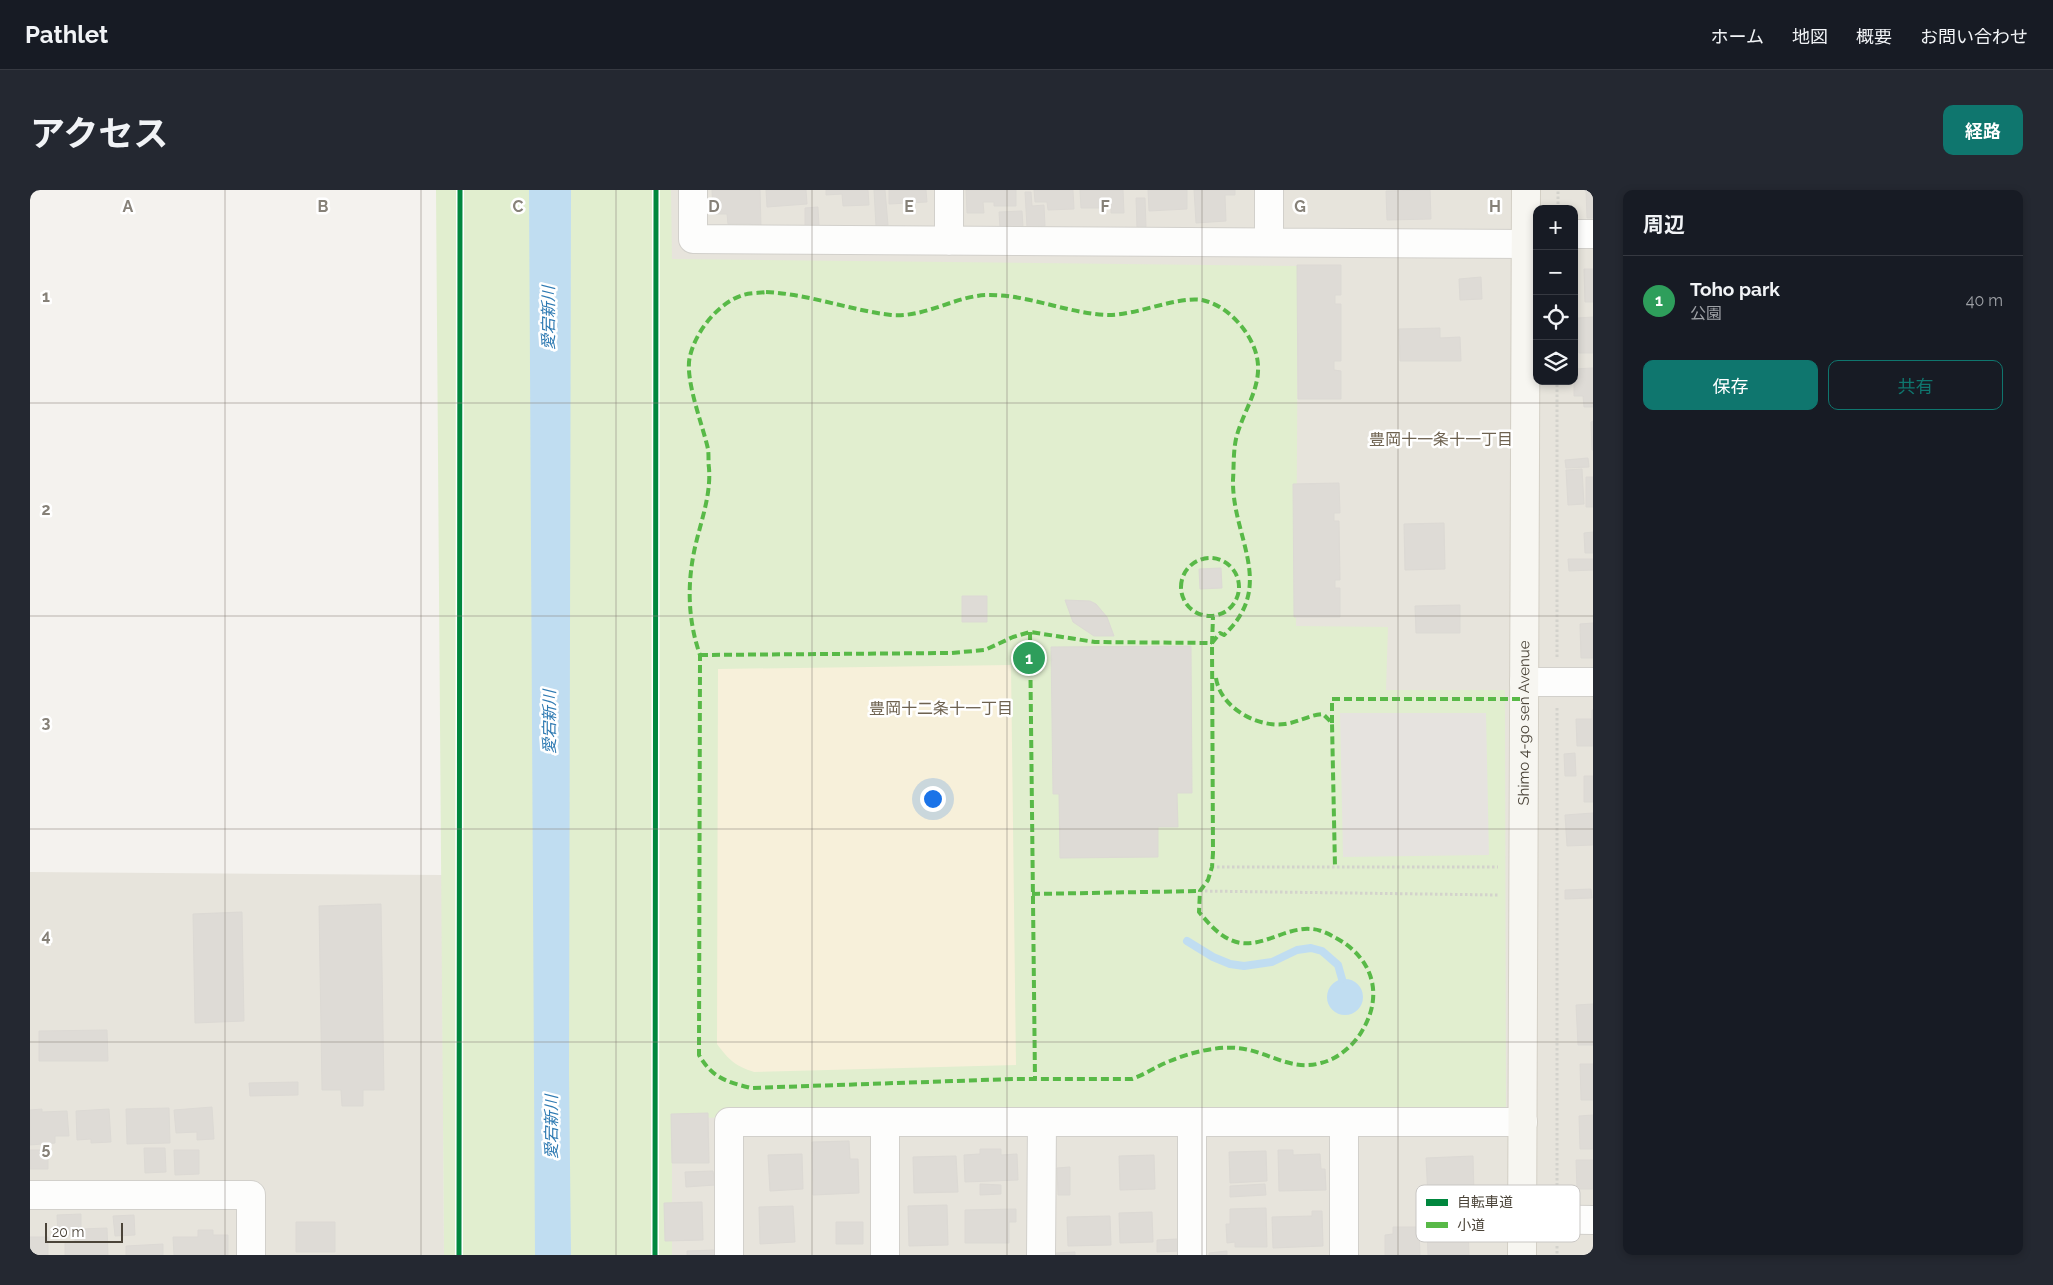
<!DOCTYPE html>
<html lang="ja">
<head>
<meta charset="utf-8">
<style>
  body { margin:0; font-family:Raleway,"Noto Sans JP",sans-serif; background:#242831; color:#f1f3f6 }
  .controls { position:absolute; right:15px; top:15px; display:grid; overflow:hidden; border-radius:10px; box-shadow:0 2px 8px #0003 }
  .controls button { width:45px; height:45px; display:grid; place-items:center; padding:0; border:0; border-bottom:1px solid #363941; background:#171b24; color:#f1f3f6; font:25px sans-serif }
  .scale { position:absolute; left:15px; bottom:12px; width:78px; box-sizing:border-box; padding-left:5px; border:2px solid #4b4439; border-top:0; font-size:14px; line-height:18px; white-space:nowrap; color:#4b4439; -webkit-text-stroke:4px #fff; paint-order:stroke }
  .you { position:absolute; left:902px; top:608px; width:18px; height:18px; margin:-12px; border:4px solid #fff; border-radius:50%; background:#1a73e8; box-shadow:0 0 0 8px #1a73e833 }
  .badge { display:grid; place-items:center; width:32px; height:32px; border-radius:50%; background:#0f766e; color:#fff; font-size:16px; font-weight:700 }
  .pin { position:absolute; translate:-50% -50%; border:2px solid #fff; box-shadow:0 1px 5px #0006 }
  .list { margin:0; padding:0; list-style:none }
  h2 { display:flex; justify-content:space-between; align-items:center; height:65px; margin:0; padding:0 20px; font-size:21px }
  h2 small { font-size:16px; font-weight:400; color:#9ea1a6 }
  .list li { display:grid; grid-template-columns:32px 1fr auto; gap:15px; align-items:center; box-sizing:border-box; height:90px; padding:0 20px; border-top:1px solid #363941 }
  .list b { display:block; font-size:19px; white-space:nowrap }
  .list p { margin:0; font-size:16px; white-space:nowrap; color:#9ea1a6 }
  .list em { font-size:16px; font-style:normal; color:#9ea1a6 }
  .actions { display:flex; gap:10px; padding:15px 20px }
  .actions a { flex:1; padding:11px 0; border:1px solid #0f766e; border-radius:10px; text-align:center; font-size:18px; color:#0f766e }
  .actions .main { background:#0f766e; color:#fff }
  .icon { flex:none; width:28px; height:28px; fill:none; stroke:currentColor; stroke-width:2; stroke-linecap:round; stroke-linejoin:round }
  .map { position:relative; flex:none; width:1563px; height:1065px; overflow:hidden; border-radius:10px }
  header { display:flex; align-items:center; gap:30px; box-sizing:border-box; height:70px; padding:0 25px; background:#171b24; border-bottom:1px solid #363941 }
  header strong { font-size:24px }
  nav { display:flex; gap:28px; margin-inline-start:auto; font-size:18px }
  .intro { display:flex; align-items:center; justify-content:space-between; box-sizing:border-box; height:120px; padding:0 30px }
  h1 { margin:0; font-size:35px }
  .button { padding:12px 22px; border-radius:10px; background:#0f766e; color:#fff; font-size:18px; font-weight:700 }
  main { display:flex; gap:30px; padding:0 30px }
  aside { flex:1; background:#171b24; border-radius:10px; box-shadow:0 2px 8px #0003 }
  .map>svg:first-child { display:block }
  .residential { fill:#e7e4dc; fill-rule:evenodd }
  .green { fill:#e1eecf }
  .sand { fill:#f7f0da }
  .parking { fill:#e6e3df }
  .water { fill:#c0ddf1 }
  .lines { fill:none; stroke-linecap:round; stroke-linejoin:round }
  .stream { stroke:#c0ddf1; stroke-width:8 }
  .building { fill:#dedbd6; stroke:#dcd9d4 }
  .street-casing { stroke:#d2d0cb; stroke-width:30 }
  .secondary-casing { stroke:#d3cfc5; stroke-width:30 }
  .path { stroke:#d3d2cc; stroke-width:3; stroke-dasharray:2.5 2.5; stroke-linecap:butt }
  .street { stroke:#fdfdfc; stroke-width:28 }
  .secondary { stroke:#f7f6f1; stroke-width:28 }
  .quiet { stroke:#58b947; stroke-width:4; stroke-dasharray:8 4; stroke-linecap:butt }
  .cycleway-casing { stroke:#fff; stroke-width:8 }
  .cycleway { stroke:#00873e; stroke-width:5 }
  .grid { fill:none; stroke:#868178; stroke-width:1; stroke-opacity:0.55 }
  .labels { text-anchor:middle; stroke-width:5; stroke-linejoin:round; paint-order:stroke }
  .street-label { font-size:15px; fill:#4b4439; stroke:#fff }
  .water-label { font-size:16px; font-style:italic; fill:#2e7ab2; stroke:#fff }
  .neighbourhood-label { font-size:16px; fill:#6e6250; stroke:#fff }
  .key { fill:#fff; stroke:#c9c7c4; stroke-width:1 }
  .key-label { font-size:14px; fill:#4b4439 }
  .grid-label { font-size:16px; text-anchor:middle; font-weight:bold; fill:#868178; stroke:#fff; stroke-width:5; stroke-linejoin:round; paint-order:stroke }
</style>
</head>
<body>
<header>
<strong>Pathlet</strong>
<nav><a>ホーム</a><a>地図</a><a>概要</a><a>お問い合わせ</a></nav>
</header>
<div class="intro"><h1>アクセス</h1><a class="button">経路</a></div>
<main>
<div class="map">
<svg width="1563" height="1065" viewBox="0 0 1563 1065">
  <rect width="100%" height="100%" fill="#f4f2ee"/>
  <path class="residential" d="M633,0H1563V1065H635ZM1507,19H1544V191H1507Z
    M0,682L412,685L414,1065H0Z"/>
  <path class="green" d="M406,0H641L642,69L1268,76L1266,436L1358,437L1356,500H1475L1476,922L642,928V1065H414Z"/>
  <path class="sand" d="M981,475L986,875L724,882C705,876 699,870 687,854L688,479Z"/>
  <path class="parking" d="M1310,523H1456L1459,665L1313,667Z"/>
  <path class="water" d="M499,0H541L539,884L541,1065H505Z
    M1297 807a18 18 0 1 1 36 0a18 18 0 1 1-36 0Z"/>
  <g class="lines">
    <path class="stream" d="M1157,751L1183,767L1200,774L1214,776L1242,772L1267,760L1281,758L1292,761L1308,775L1312,789"/>
  </g>
  <path class="building" d="M682,0H730L731,37L721,38V34H698L697,24H683Z
    M736,0H776L777,14L737,17Z
    M796,0H838L839,15L813,16L812,4L796,5Z
    M844,0H855L858,35L846,36Z
    M859,0H896L897,12L859,14Z
    M936,0H986V16H964V12H953L954,23H937Z
    M1004,0H1043L1044,19L1018,20L1017,12H1005Z
    M1050,0H1093L1094,23H1081V18H1051Z
    M1118,0H1157V19L1119,21Z
    M1164,0H1205V5H1195L1196,31L1166,33Z
    M1400,0L1401,29L1357,30L1356,1Z
    M1556,0H1563V28H1557Z
    M995,2H1001L1002,16L1014,15L1015,36L997,37Z
    M1106,8H1115L1116,37L1107,38Z
    M788,17L789,36L775,37V18Z
    M992,21L993,37L970,38L969,22Z
    M1267,75H1311V105H1305V114H1311V171H1304V180L1311,181V209H1268Z
    M1554,79H1563V112H1555Z
    M1451,87L1452,109L1430,110L1429,89Z
    M1563,127V163H1549L1548,128Z
    M1410,138V148L1430,147L1431,171H1370L1369,139Z
    M1563,178V217H1554L1553,206H1544V179Z
    M1563,231V260H1562L1561,232Z
    M1558,268L1559,277L1536,278L1535,270Z
    M1552,279L1554,314L1538,315L1536,280Z
    M1556,287H1563V317H1556Z
    M1309,293L1310,323H1304V331H1309L1310,390H1305V398H1310V427H1264L1263,294Z
    M1414,333L1415,379L1375,380L1374,334Z
    M1563,342V363H1555L1554,343Z
    M1538,369H1563V380L1539,381Z
    M1191,378L1192,398L1170,399L1169,379Z
    M932,406H957V432H932Z
    M1035,410L1060,411L1066,414L1077,427L1084,446H1064L1043,432Z
    M1430,415V443H1386L1385,416Z
    M1563,433V468H1551L1550,434Z
    M1161,456L1162,603H1147L1148,637H1128V667L1030,668L1029,604H1023L1021,457Z
    M1562,520H1563V556H1547L1546,529H1562Z
    M1545,563L1546,586H1535L1534,564Z
    M1554,586H1563V612H1554Z
    M1563,623V655L1537,656L1535,625Z
    M1561,699L1562,708L1535,709V700Z
    M351,714L354,900H333V916H312L311,900H292L289,716Z
    M212,722L214,831L165,833L163,724Z
    M1563,814V855H1548L1546,815Z
    M77,840L78,871H9V841Z
    M1550,874H1563V910H1551Z
    M268,892V905L220,906L219,893Z
    M182,917L184,949L167,950V942L146,943L144,920Z
    M139,918L140,953L97,954L96,919Z
    M12,919V922L37,921L39,946H25V953L0,955V920Z
    M79,919L81,952L61,953V949L47,950L46,921Z
    M678,923L679,973H642L641,924Z
    M1563,925V959H1550L1549,926Z
    M819,951L820,969H828L829,1003L783,1005L782,952Z
    M114,958H135L136,982L115,983Z
    M950,959H971V965L987,964L988,990L935,992L934,965L950,964Z
    M0,960H18V979H0Z
    M144,960H169V984L145,985Z
    M1248,960H1263V965L1290,964L1291,979H1295L1296,1000L1249,1001Z
    M1236,961L1237,991L1200,993L1199,962Z
    M772,964L773,999L740,1001L738,965Z
    M1124,965L1125,999L1090,1000L1089,966Z
    M926,966L928,1002L884,1003L883,967Z
    M1443,966L1444,1005L1398,1007L1396,968Z
    M1546,970H1563V999H1547Z
    M1040,977V1005H1028L1027,978Z
    M683,981L685,995L656,997L655,982Z
    M950,994L971,995V1004L950,1005Z
    M1235,994L1236,1005L1200,1007V996Z
    M672,1012L673,1050L635,1051L634,1013Z
    M917,1015L918,1055L879,1056L878,1016Z
    M763,1016L765,1052L730,1054L729,1017Z
    M1236,1018L1237,1057H1205V1052L1197,1053L1196,1034H1200V1019Z
    M986,1019V1032H979V1053H935V1020Z
    M1282,1021H1292L1293,1056L1243,1058L1242,1027L1282,1026Z
    M1122,1022L1123,1052L1090,1053L1089,1023Z
    M51,1024V1039L77,1038L78,1065H35V1052L45,1051V1045L28,1046L27,1025Z
    M104,1025L105,1045L85,1046L83,1026Z
    M1080,1026L1081,1055L1038,1056L1037,1027Z
    M266,1032H305V1062H266Z
    M806,1032H833V1054H806Z
    M1438,1036L1439,1065H1398L1397,1037Z
    M1363,1037H1389L1390,1065H1355V1045L1363,1044Z
    M168,1040H183V1045H198V1065H144L143,1047H168Z
    M0,1047H18V1065H0Z
    M1148,1049L1149,1061L1127,1062V1050Z
    M133,1054V1065H96V1056Z
    M685,1060V1065H657V1061Z
    M1197,1061V1065H1179V1063Z
    M1045,1062V1065H1026V1063Z"/>
  <g class="lines">
    <g class="street-casing">
      <path id="street" d="M663,0V49L1496,54
        M1544,44H1563
        M919,51V0
        M1239,51V0
        M1494,492H1563
        M855,932V1065
        M1162,932V1065
        M1314,932V1065
        M0,1005H221V1065
        M1493,1029L1563,1030
        M699,1065V932H1493
        M1011,1065L1012,932"/>
    </g>
    <g class="secondary-casing">
      <g id="secondary">
        <path id="s1" d="M1492,1065L1496,0"/>
      </g>
    </g>
    <path class="path" d="M1528,19V0
      M1527,467V191
      M1527,518V1004
      M1182,677H1468
      M1170,701L1468,705
      M1527,1056V1065"/>
    <use href="#street" class="street"/>
    <use href="#secondary" class="secondary"/>
    <path class="quiet" d="M736,102C779,104 819,120 861,125C895,128 925,106 957,105C998,104 1038,124 1079,125C1107,125 1148,106 1172,110C1195,115 1214,135 1223,155C1238,189 1216,214 1207,245C1203,259 1204,275 1203,290C1202,348 1247,395 1194,445L1190,443L1182,453L1183,663L1182,677L1178,690L1170,701L1169,722C1180,735 1192,750 1211,753C1235,756 1257,737 1281,739C1289,739 1299,744 1306,748C1343,768 1354,805 1332,841C1324,855 1308,869 1291,873C1260,882 1236,860 1207,858C1186,856 1159,863 1140,871C1127,876 1116,884 1102,889H983L721,898C697,892 682,888 669,865L670,465C657,428 657,390 666,353C672,328 681,304 679,278C678,272 679,265 678,259C673,236 654,188 660,166C666,141 688,113 713,105C720,103 729,103 736,102Z
      M1151 397a29 29 0 1 1 58 0a29 29 0 1 1-58 0Z
      M1000,442L1005,889
      M1182,454L1183,427
      M670,465L921,463L955,460L983,447L1000,442L1065,452L1182,453
      M1186,488C1190,517 1227,538 1255,534C1269,532 1279,525 1293,524L1302,533L1305,677
      M1302,533V509H1494
      M1002,704L1170,701"/>
    <g class="cycleway-casing">
      <path id="cycleway" d="M429,1065L430,0
        M625,1065L626,0"/>
    </g>
    <use href="#cycleway" class="cycleway"/>
  </g>
  <path class="grid" d="M195,0V1065M391,0V1065M586,0V1065M782,0V1065M977,0V1065M1172,0V1065M1368,0V1065M0,213H1563M0,426H1563M0,639H1563M0,852H1563"/>
  <g class="labels">
    <g class="street-label">
      <text dy="5" stroke="none"><textPath href="#s1" startOffset="532">Shimo 4-go sen Avenue</textPath></text>
    </g>
    <g class="water-label">
      <text transform="translate(518 128) rotate(-90)" y="6">愛宕新川</text>
      <text transform="translate(519 532) rotate(-90)" y="6">愛宕新川</text>
      <text transform="translate(521 937) rotate(-90)" y="6">愛宕新川</text>
    </g>
    <g class="neighbourhood-label">
      <text x="1411" y="255">豊岡十一条十一丁目</text>
      <text x="911" y="524">豊岡十二条十一丁目</text>
    </g>
  </g>
  <rect x="1386" y="995" width="164" height="57" rx="8" class="key"/>
  <rect x="1396" y="1009" width="22" height="7" fill="#00873e"/>
  <rect x="1396" y="1032" width="22" height="6" fill="#58b947"/>
  <g class="key-label">
    <text x="1427" y="1017">自転車道</text>
    <text x="1427" y="1040">小道</text>
  </g>
  <g class="grid-label">
    <text x="98" y="22">A</text>
    <text x="293" y="22">B</text>
    <text x="488" y="22">C</text>
    <text x="684" y="22">D</text>
    <text x="879" y="22">E</text>
    <text x="1075" y="22">F</text>
    <text x="1270" y="22">G</text>
    <text x="1465" y="22">H</text>
    <text x="16" y="112">1</text>
    <text x="16" y="325">2</text>
    <text x="16" y="538">3</text>
    <text x="16" y="751">4</text>
    <text x="16" y="964">5</text>
  </g>
</svg>
<div class="controls">
<button>+</button>
<button>−</button>
<button><svg class="icon" aria-label="locate" viewBox="0 0 24 24"><circle cx="12" cy="12" r="6"/><path d="M12 2v4M12 18v4M2 12h4M18 12h4"/></svg></button>
<button><svg class="icon" aria-label="layers" viewBox="0 0 24 24"><path d="M12 4l9 5-9 5-9-5zM3 14l9 5 9-5"/></svg></button>
</div>
<div class="scale">20 m</div>
<div class="you"></div>
<div class="pin badge" style="left:999px;top:468px;background:#2e9e5b">1</div>
</div>
<aside>
<h2>周辺<small></small></h2>
<ul class="list">
<li><span class="badge" style="background:#2e9e5b">1</span><div><b>Toho park</b><p>公園</p></div><em>40 m</em></li>
</ul>
<div class="actions"><a class="main">保存</a><a>共有</a></div>
</aside>
</main>
</body>
</html>
